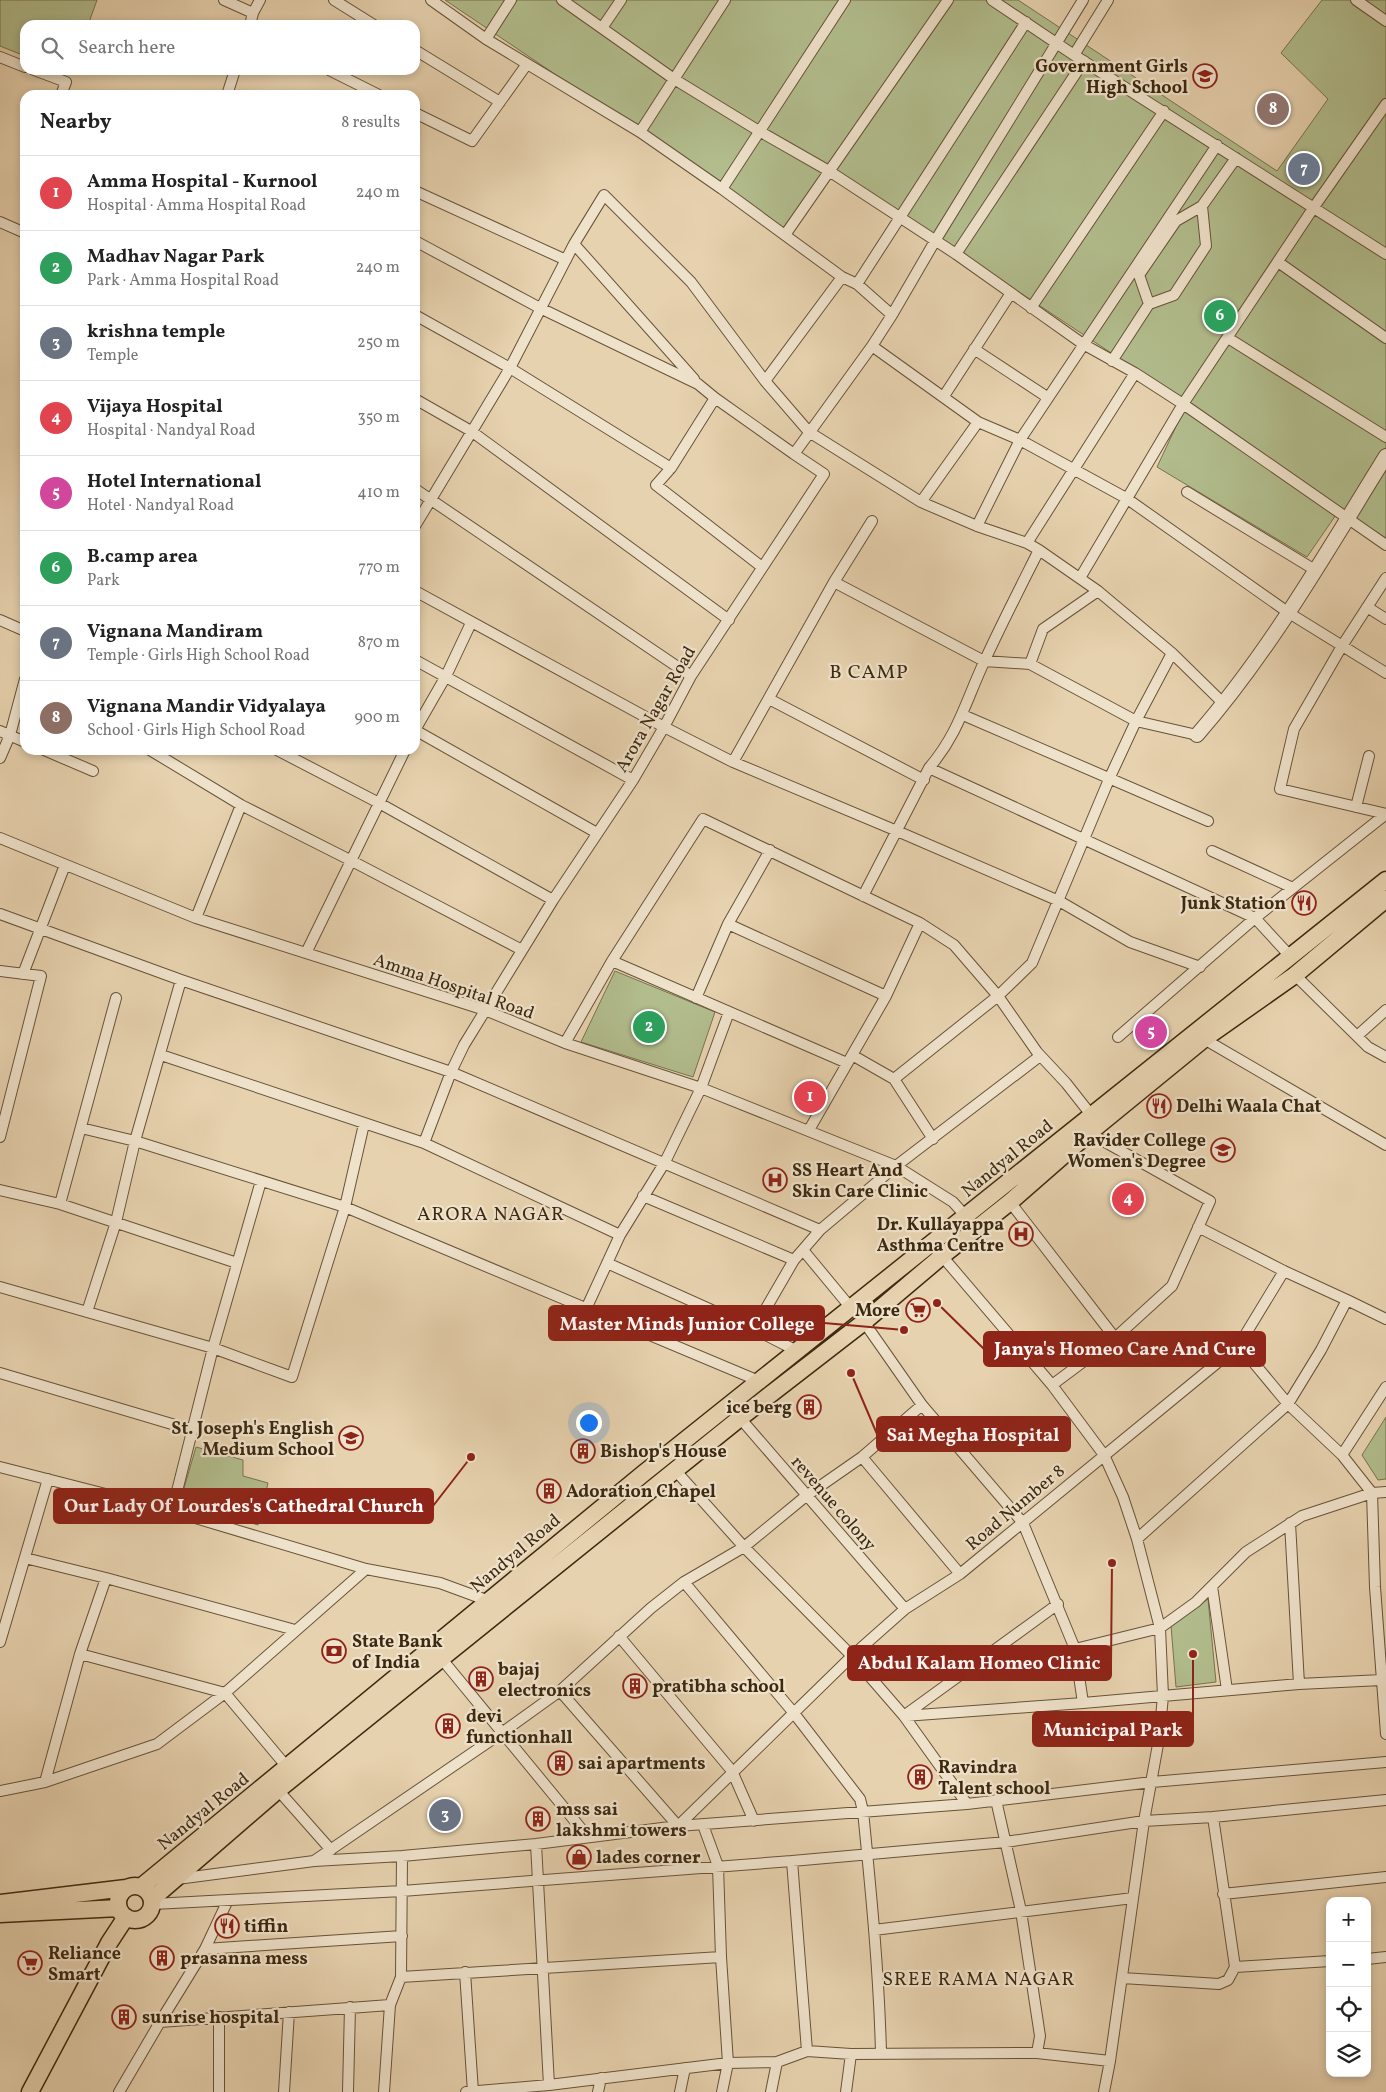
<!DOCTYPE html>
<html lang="en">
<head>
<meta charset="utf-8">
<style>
  body { margin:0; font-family:Vollkorn,serif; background:#f2f2f2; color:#222 }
  .controls { position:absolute; right:15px; bottom:15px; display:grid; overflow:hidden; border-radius:10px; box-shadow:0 2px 8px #0003 }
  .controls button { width:45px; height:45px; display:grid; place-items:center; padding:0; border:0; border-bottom:1px solid #e0e0e0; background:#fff; color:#222; font:25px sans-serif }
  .you { position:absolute; left:588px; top:1422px; width:18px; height:18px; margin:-12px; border:4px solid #fff; border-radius:50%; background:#1a73e8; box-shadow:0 0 0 8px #1a73e833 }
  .badge { display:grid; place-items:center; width:32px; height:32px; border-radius:50%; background:#2563eb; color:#fff; font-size:16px; font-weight:700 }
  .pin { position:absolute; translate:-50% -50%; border:2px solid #fff; box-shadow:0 1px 5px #0006 }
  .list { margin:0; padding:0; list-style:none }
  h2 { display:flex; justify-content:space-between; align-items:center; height:65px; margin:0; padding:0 20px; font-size:21px }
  h2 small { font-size:16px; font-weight:400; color:#767676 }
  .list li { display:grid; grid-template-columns:32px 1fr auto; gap:15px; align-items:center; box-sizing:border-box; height:75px; padding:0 20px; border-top:1px solid #e0e0e0 }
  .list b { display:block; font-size:19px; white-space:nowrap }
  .list p { margin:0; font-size:16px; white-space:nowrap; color:#767676 }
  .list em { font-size:16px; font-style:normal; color:#767676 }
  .icon { flex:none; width:28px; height:28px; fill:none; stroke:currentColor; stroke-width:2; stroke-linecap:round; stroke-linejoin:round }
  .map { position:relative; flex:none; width:1386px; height:2092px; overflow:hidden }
  .search { position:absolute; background:#fff; box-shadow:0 2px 8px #0003; left:20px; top:20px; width:400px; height:55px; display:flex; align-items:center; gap:12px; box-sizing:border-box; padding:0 18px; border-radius:15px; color:#767676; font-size:19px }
  .panel { position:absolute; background:#fff; box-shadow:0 2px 8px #0003; left:20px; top:90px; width:400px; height:665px; border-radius:15px }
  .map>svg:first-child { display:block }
  .green { fill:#b2bd8d; stroke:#78734e }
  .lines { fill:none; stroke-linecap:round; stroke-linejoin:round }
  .minor-casing { stroke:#685338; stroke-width:12 }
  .tertiary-casing { stroke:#685338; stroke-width:16 }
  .primary-casing { stroke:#3d2910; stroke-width:19 }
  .minor { stroke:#efe2cb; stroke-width:10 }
  .tertiary { stroke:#efe2cb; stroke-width:14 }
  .primary { stroke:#e7d2af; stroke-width:16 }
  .labels { text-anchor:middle; stroke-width:4.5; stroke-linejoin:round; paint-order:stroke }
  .poi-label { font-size:18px; font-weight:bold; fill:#3d2910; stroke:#efe2cb; text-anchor:start }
  .street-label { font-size:18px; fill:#3d2910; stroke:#efe2cb }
  .neighbourhood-label { font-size:19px; letter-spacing:1px; fill:#3d2910; stroke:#efe2cb }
  .quarter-label { font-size:20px; letter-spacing:1px; fill:#3d2910; stroke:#efe2cb }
  .leader { fill:none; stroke:#8f2418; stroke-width:2 }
  .callout-dot { fill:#8f2418; stroke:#efe2cb; stroke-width:2 }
  .callout { fill:#8f2418; stroke:#8f2418; stroke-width:2 }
  .callout-label { font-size:19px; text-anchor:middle; font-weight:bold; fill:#fff }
</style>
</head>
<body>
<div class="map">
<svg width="1386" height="2092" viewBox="0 0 1386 2092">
  <rect width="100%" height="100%" fill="#e7d2af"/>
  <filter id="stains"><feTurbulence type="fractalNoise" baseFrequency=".004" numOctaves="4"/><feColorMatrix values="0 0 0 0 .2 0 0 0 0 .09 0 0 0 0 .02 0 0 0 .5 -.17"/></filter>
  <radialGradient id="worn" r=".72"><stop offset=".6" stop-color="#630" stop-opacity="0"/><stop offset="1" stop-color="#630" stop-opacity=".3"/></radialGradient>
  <path class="green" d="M0,0H97L88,25H25V56L0,46Z
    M445,0H1018L1277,171L1328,99L1281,53L1322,0H1386V538L1340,509L1307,557L1157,467L1187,403L828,166L783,228Z
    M615,971L715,1012L693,1077L581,1042Z
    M1386,1417V1479L1378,1480L1362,1455Z
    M196,1447L243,1460V1476L268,1483L258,1525L180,1502Z
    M1208,1599L1216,1682L1176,1687L1171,1626Z"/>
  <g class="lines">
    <g class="minor-casing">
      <path id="minor" d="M224,0L253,13
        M334,0L374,25
        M431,0L486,39L640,132L722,189L842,277L857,284L892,315
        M562,0L674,79L759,131L829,171L956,254L1083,344L1135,373L1183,404L1386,545
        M992,0L1074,55L1386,254
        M1356,0L1386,21
        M250,25L253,13L260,0
        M602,28L621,0
        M486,39L511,0
        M415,50L500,102
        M1074,55L1108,0
        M0,57L25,67
        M34,70L66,82L61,95
        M329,70L379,95
        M227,95L235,70
        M415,113L472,141L527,64
        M640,132L725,0
        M722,189L845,0
        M415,191L566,260
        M0,222L25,233
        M785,235L948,0
        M415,241L540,308L698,384L715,398L794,454
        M574,244L694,379
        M956,254L1084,61
        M1278,262L1386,338
        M857,284L1026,22
        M1149,304L1139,275L1176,221L1202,206L1236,158
        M1031,308L1164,111
        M415,315L510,368L671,468L656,485L762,567
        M1228,338L1386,437
        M872,346L978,422L1020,440L1126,498L1289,613L1386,673
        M974,349L1047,397
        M1112,361L1149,304L1174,295L1206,246L1202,206
        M765,381L842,277
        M944,396L1011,293
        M415,399L471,431L729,620
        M671,468L715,398
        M415,489L691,676
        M1187,492L1315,570
        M921,502L978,422
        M415,526L510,368L574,244L604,195L691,282L765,381L809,432L921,502L977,526L1027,543L1039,550L1098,591L1172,653L1224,704
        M977,526L1020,440L1217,145
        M1027,543L1135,373
        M1080,578L1183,404L1314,207L1386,104
        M834,582L984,661L1030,664L1136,721L1197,735
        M415,591L664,727L733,762L897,831L1059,901L1130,942L1200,967
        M1367,607L1386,619
        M0,620L25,631
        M415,660L633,780
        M1030,664L1043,629L1098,591
        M769,699L924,780
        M963,715L1208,821
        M415,730L597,833
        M415,730L446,676L471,623
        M0,731L25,742
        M44,750L93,771
        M150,750L241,805L350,860L522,950
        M277,750L379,803L553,900
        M0,758L10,735L25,679
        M733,762L834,582L872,521
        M929,768L1255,918L1290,956
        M1356,807L1369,756
        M1386,814L1280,789L1294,729L1342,646L1386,578
        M0,838L196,918L485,1010L565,1043L701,1088L896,1166L953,1202L969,1220
        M1212,851L1293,888
        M863,896L929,768C959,733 966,700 985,660C1002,623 1021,586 1039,550
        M0,914L181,980L451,1072L820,1230
        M196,918L241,805
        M920,923L954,945L998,996L1037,1052L1066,1083L1092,1116
        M728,924L886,996
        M306,953L405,750
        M612,961L847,1063
        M0,971L41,976L0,1137
        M23,974L65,865
        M1295,975L1368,1047L1386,1057
        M696,998L728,924L770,850
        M1357,1036L1386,1010
        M1118,1037L1255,918L1386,814
        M1204,1039L1386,1145
        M565,1043L612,961L703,819L920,923L886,996L809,1130
        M161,1055L424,1143L620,1235
        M852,1055L894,1079L933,1139
        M894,1079L998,996L1032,963L1110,777L1136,721L1172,653
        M81,1128L135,1141L345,1207L364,1124
        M424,1143L451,1072L464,1045L553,900L633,780L664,727L691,676L824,474L794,454L872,346L892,315L935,241L1083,0
        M0,1190L60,1204L237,1263
        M643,1196L794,1260
        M1010,1202L1115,1338
        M60,1204L116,998
        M803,1250L851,1308
        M942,1256L1052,1385L1104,1455L1123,1497L1137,1539L1160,1628L1163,1696L1159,1739L1144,1821L1110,2061L1104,2092
        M607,1263L754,1329L797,1351
        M0,1287L213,1348L292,1377L345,1207L759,1381
        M1347,1300L1386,1319
        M586,1309L620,1235L665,1162L701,1088L729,1012
        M87,1312L116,1222L135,1141L181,980
        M864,1322L922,1405L1023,1523L1075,1649L1083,1703
        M754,1329L794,1260L820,1230L896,1166L1040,1056
        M1239,1345L1288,1404L1342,1455
        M0,1373L192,1430
        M1052,1385L1115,1338L1172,1286L1210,1201L1089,1133
        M1386,1387L1342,1455L1372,1493L1375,1587L1386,1734
        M740,1418L905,1609
        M862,1457L960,1574
        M0,1467L172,1511L366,1569L440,1583L489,1601
        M675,1470L744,1547L852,1656L904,1716L967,1804
        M172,1511L213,1348L261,1181
        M1290,1523L1299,1684
        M1137,1539L1288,1404L1321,1350L1347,1300L1284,1271L1198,1227
        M25,1558L106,1578L295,1630
        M684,1582L793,1712L860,1799L863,1811C871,1892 879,1972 881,2053
        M1212,1586L1227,1690
        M619,1636L732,1771L754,1821
        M0,1642L48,1479
        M1075,1649L1160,1628L1196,1602L1246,1552L1302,1516L1372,1493L1386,1492
        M80,1654L106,1578
        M441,1658L588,1837
        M560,1691L678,1826L852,1656L905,1609L960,1574L1239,1345L1284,1271
        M905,1715L1058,1604
        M904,1716L1083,1703L1299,1684L1382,1680
        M45,1782L80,1654L225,1693L287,1767
        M278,1790L331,1850
        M0,1791L45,1782L157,1744L225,1693L366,1569
        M996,1800L1021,1911L1040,2036L1037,2053
        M1213,1817L1235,1967L1330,1961
        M536,1844L549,2085
        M314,1861L503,1732L560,1691L651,1608L684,1582L744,1547L806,1496L862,1457L922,1405
        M792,1861L807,2051
        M177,1879L314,1861L402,1856L536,1844L678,1826L967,1804L1152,1782L1386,1762
        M1223,1894L1386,1877
        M153,1904L402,1891L792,1861L1006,1842L1144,1821L1213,1817L1386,1800
        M874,1930L1133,1898
        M205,1949L402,1936
        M721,1957L728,2063L722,2092
        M1367,1959L1386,1957
        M465,1972L473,2092
        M401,1977L721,1957L718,1866L703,1825
        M1122,1978L1219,1984L1228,1980L1235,1967
        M160,2022L390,2005
        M119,2092L160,2022L205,1949L228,1900
        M219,2092V2017
        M284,2092L289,2012
        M348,2092L350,2007
        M384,2092L390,2005L401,1977L402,1856
        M466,2092L549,2085L728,2063L777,2062L807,2051L851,2054L1037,2053L1110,2061
        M598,2092L601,2078
        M680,2092L685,2068
        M771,2092L777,2062
        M846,2092L851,2054"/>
    </g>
    <g class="tertiary-casing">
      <path id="tertiary" d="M1197,735C1271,650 1327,551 1386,456"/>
    </g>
    <g class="primary-casing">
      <path id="primary" d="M118 1903a17 17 0 1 1 34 0a17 17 0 1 1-34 0Z
        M142,1886L644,1473L1386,880
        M152,1899L278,1790L740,1418L864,1322L942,1256L1010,1202L1089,1133L1204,1039L1295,975L1386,899
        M0,1903L126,1888
        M0,1914L119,1908
        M30,2092L109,1943L126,1917"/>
    </g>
    <use href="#minor" class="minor"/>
    <use href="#tertiary" class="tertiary"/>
    <use href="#primary" class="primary"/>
  </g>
  <defs>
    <g id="school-ring" transform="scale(1.25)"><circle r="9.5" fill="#efe2cb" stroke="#8f2418" stroke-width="1.5"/><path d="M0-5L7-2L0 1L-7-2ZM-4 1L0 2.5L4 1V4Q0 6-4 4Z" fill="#8f2418"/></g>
    <g id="restaurant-ring" transform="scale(1.25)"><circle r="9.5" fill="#efe2cb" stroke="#8f2418" stroke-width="1.5"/><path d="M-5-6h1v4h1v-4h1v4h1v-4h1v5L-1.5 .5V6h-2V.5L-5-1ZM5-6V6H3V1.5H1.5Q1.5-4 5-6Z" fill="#8f2418"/></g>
    <g id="university-ring" transform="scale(1.25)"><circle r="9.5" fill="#efe2cb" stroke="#8f2418" stroke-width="1.5"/><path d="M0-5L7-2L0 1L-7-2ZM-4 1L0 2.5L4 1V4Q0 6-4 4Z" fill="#8f2418"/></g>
    <g id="hospital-ring" transform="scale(1.25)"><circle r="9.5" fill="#efe2cb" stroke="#8f2418" stroke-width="1.5"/><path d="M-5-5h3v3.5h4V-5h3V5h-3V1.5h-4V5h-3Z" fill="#8f2418"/></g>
    <g id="supermarket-ring" transform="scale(1.25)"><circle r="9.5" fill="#efe2cb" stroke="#8f2418" stroke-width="1.5"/><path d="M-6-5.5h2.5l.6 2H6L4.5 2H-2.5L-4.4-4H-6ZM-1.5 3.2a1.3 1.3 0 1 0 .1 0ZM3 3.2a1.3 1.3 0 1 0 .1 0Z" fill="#8f2418"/></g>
    <g id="building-ring" transform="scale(1.25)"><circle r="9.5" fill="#efe2cb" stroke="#8f2418" stroke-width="1.5"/><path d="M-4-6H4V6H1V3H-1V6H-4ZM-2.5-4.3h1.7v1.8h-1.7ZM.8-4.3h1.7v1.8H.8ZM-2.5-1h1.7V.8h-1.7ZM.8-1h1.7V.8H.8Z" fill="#8f2418"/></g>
    <g id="bank-ring" transform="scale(1.25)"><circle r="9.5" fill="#efe2cb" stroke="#8f2418" stroke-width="1.5"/><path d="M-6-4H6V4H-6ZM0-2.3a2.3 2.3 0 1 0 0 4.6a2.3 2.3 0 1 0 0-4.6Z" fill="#8f2418"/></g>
    <g id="shop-ring" transform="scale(1.25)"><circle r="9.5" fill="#efe2cb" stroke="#8f2418" stroke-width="1.5"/><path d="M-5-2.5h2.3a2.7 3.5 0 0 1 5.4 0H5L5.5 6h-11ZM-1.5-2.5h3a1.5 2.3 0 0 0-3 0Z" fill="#8f2418"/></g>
  </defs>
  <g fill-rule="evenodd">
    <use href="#school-ring" x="1205" y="76"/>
    <use href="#restaurant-ring" x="1304" y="903"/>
    <use href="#restaurant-ring" x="1159" y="1106"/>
    <use href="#university-ring" x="1223" y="1150"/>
    <use href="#hospital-ring" x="775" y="1180"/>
    <use href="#hospital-ring" x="1021" y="1234"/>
    <use href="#supermarket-ring" x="918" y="1310"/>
    <use href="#building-ring" x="809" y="1407"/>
    <use href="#school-ring" x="351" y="1438"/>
    <use href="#building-ring" x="583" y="1451"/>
    <use href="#building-ring" x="549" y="1491"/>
    <use href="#bank-ring" x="334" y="1651"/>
    <use href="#building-ring" x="481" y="1679"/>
    <use href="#building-ring" x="635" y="1686"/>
    <use href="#building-ring" x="448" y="1726"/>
    <use href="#building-ring" x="560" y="1763"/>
    <use href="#building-ring" x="920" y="1777"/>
    <use href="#building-ring" x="538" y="1819"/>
    <use href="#shop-ring" x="579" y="1857"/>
    <use href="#restaurant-ring" x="227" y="1926"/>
    <use href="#building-ring" x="162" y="1958"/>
    <use href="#supermarket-ring" x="30" y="1963"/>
    <use href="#building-ring" x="124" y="2017"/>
  </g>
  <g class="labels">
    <g class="poi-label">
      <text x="1188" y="72" text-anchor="end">Government Girls<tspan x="1188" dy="21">High School</tspan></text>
      <text x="1286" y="909" text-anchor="end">Junk Station</text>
      <text x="1176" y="1112">Delhi Waala Chat</text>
      <text x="1206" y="1146" text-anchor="end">Ravider College<tspan x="1206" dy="21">Women's Degree</tspan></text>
      <text x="792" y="1176">SS Heart And<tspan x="792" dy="21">Skin Care Clinic</tspan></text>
      <text x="1004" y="1230" text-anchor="end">Dr. Kullayappa<tspan x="1004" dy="21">Asthma Centre</tspan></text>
      <text x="900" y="1316" text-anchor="end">More</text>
      <text x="792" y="1413" text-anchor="end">ice berg</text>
      <text x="334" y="1434" text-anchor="end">St. Joseph's English<tspan x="334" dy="21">Medium School</tspan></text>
      <text x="600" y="1457">Bishop's House</text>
      <text x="566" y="1497">Adoration Chapel</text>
      <text x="352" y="1647">State Bank<tspan x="352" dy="21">of India</tspan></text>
      <text x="498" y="1675">bajaj<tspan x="498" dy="21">electronics</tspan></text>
      <text x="652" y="1692">pratibha school</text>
      <text x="466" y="1722">devi<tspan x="466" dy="21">functionhall</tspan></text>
      <text x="578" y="1769">sai apartments</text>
      <text x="938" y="1773">Ravindra<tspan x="938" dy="21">Talent school</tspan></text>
      <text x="556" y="1815">mss sai<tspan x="556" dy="21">lakshmi towers</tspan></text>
      <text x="596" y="1863">lades corner</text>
      <text x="244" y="1932">tiffin</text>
      <text x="48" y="1959">Reliance<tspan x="48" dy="21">Smart</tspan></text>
      <text x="180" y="1964">prasanna mess</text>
      <text x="142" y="2023">sunrise hospital</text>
    </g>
    <g class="street-label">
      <text transform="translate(655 709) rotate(-60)" y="6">Arora Nagar Road</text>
      <text transform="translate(454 986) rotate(19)" y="6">Amma Hospital Road</text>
      <text transform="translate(1007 1158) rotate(-39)" y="6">Nandyal Road</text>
      <text transform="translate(834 1503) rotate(49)" y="6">revenue colony</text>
      <text transform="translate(1015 1507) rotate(-40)" y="6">Road Number 8</text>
      <text transform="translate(515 1553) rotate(-40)" y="6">Nandyal Road</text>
      <text transform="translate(203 1811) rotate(-39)" y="6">Nandyal Road</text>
    </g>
    <g class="neighbourhood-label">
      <text x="491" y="1220">ARORA NAGAR</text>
      <text x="979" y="1985">SREE RAMA NAGAR</text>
    </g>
    <g class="quarter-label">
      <text x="869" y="678">B CAMP</text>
    </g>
  </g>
  <path class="leader" d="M904 1330L824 1323M937 1303L984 1349M851 1373L877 1434M471 1457L433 1506M1112 1563L1111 1663M1193 1654L1193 1729"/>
  <g class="callout-dot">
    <circle cx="904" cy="1330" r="5"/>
    <circle cx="937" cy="1303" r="5"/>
    <circle cx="851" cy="1373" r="5"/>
    <circle cx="471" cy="1457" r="5"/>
    <circle cx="1112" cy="1563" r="5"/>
    <circle cx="1193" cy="1654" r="5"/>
  </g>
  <g class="callout">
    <rect x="549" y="1306" width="275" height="34" rx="5"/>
    <rect x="984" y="1332" width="281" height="34" rx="5"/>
    <rect x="877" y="1417" width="193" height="34" rx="5"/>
    <rect x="54" y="1489" width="379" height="34" rx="5"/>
    <rect x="848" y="1646" width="263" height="34" rx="5"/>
    <rect x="1033" y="1712" width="160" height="34" rx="5"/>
  </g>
  <g class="callout-label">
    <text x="687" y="1330">Master Minds Junior College</text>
    <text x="1125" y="1355">Janya's Homeo Care And Cure</text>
    <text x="973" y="1441">Sai Megha Hospital</text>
    <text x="244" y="1512">Our Lady Of Lourdes's Cathedral Church</text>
    <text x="979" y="1669">Abdul Kalam Homeo Clinic</text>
    <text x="1113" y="1736">Municipal Park</text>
  </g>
  <rect width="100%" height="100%" filter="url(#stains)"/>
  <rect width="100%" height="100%" fill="url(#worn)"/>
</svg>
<div class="controls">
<button>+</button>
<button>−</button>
<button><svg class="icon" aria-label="locate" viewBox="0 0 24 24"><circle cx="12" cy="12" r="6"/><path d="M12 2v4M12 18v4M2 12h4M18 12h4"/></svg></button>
<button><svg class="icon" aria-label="layers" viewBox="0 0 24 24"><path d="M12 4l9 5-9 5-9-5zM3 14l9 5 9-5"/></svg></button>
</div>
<div class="you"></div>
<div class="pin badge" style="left:810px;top:1097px;background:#e0444e">1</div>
<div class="pin badge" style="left:649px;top:1027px;background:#2e9e5b">2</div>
<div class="pin badge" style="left:445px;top:1815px;background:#6b7280">3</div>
<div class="pin badge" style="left:1128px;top:1199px;background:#e0444e">4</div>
<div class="pin badge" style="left:1151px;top:1032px;background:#d1479c">5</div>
<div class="pin badge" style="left:1220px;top:316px;background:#2e9e5b">6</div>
<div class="pin badge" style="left:1304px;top:169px;background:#6b7280">7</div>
<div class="pin badge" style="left:1273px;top:109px;background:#8d6e63">8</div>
<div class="search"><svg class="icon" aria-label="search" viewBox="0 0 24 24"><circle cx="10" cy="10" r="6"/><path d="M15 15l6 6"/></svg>Search here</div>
<section class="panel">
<h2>Nearby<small>8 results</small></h2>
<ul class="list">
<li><span class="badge" style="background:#e0444e">1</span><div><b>Amma Hospital - Kurnool</b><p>Hospital · Amma Hospital Road</p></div><em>240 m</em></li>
<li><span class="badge" style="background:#2e9e5b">2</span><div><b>Madhav Nagar Park</b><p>Park · Amma Hospital Road</p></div><em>240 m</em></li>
<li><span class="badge" style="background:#6b7280">3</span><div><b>krishna temple</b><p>Temple</p></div><em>250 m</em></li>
<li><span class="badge" style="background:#e0444e">4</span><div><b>Vijaya Hospital</b><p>Hospital · Nandyal Road</p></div><em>350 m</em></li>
<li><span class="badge" style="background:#d1479c">5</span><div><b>Hotel International</b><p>Hotel · Nandyal Road</p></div><em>410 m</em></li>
<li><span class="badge" style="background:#2e9e5b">6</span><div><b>B.camp area</b><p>Park</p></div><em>770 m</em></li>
<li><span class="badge" style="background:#6b7280">7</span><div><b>Vignana Mandiram</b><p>Temple · Girls High School Road</p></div><em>870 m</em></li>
<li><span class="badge" style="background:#8d6e63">8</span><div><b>Vignana Mandir Vidyalaya</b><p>School · Girls High School Road</p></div><em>900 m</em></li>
</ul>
</section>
</div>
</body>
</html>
